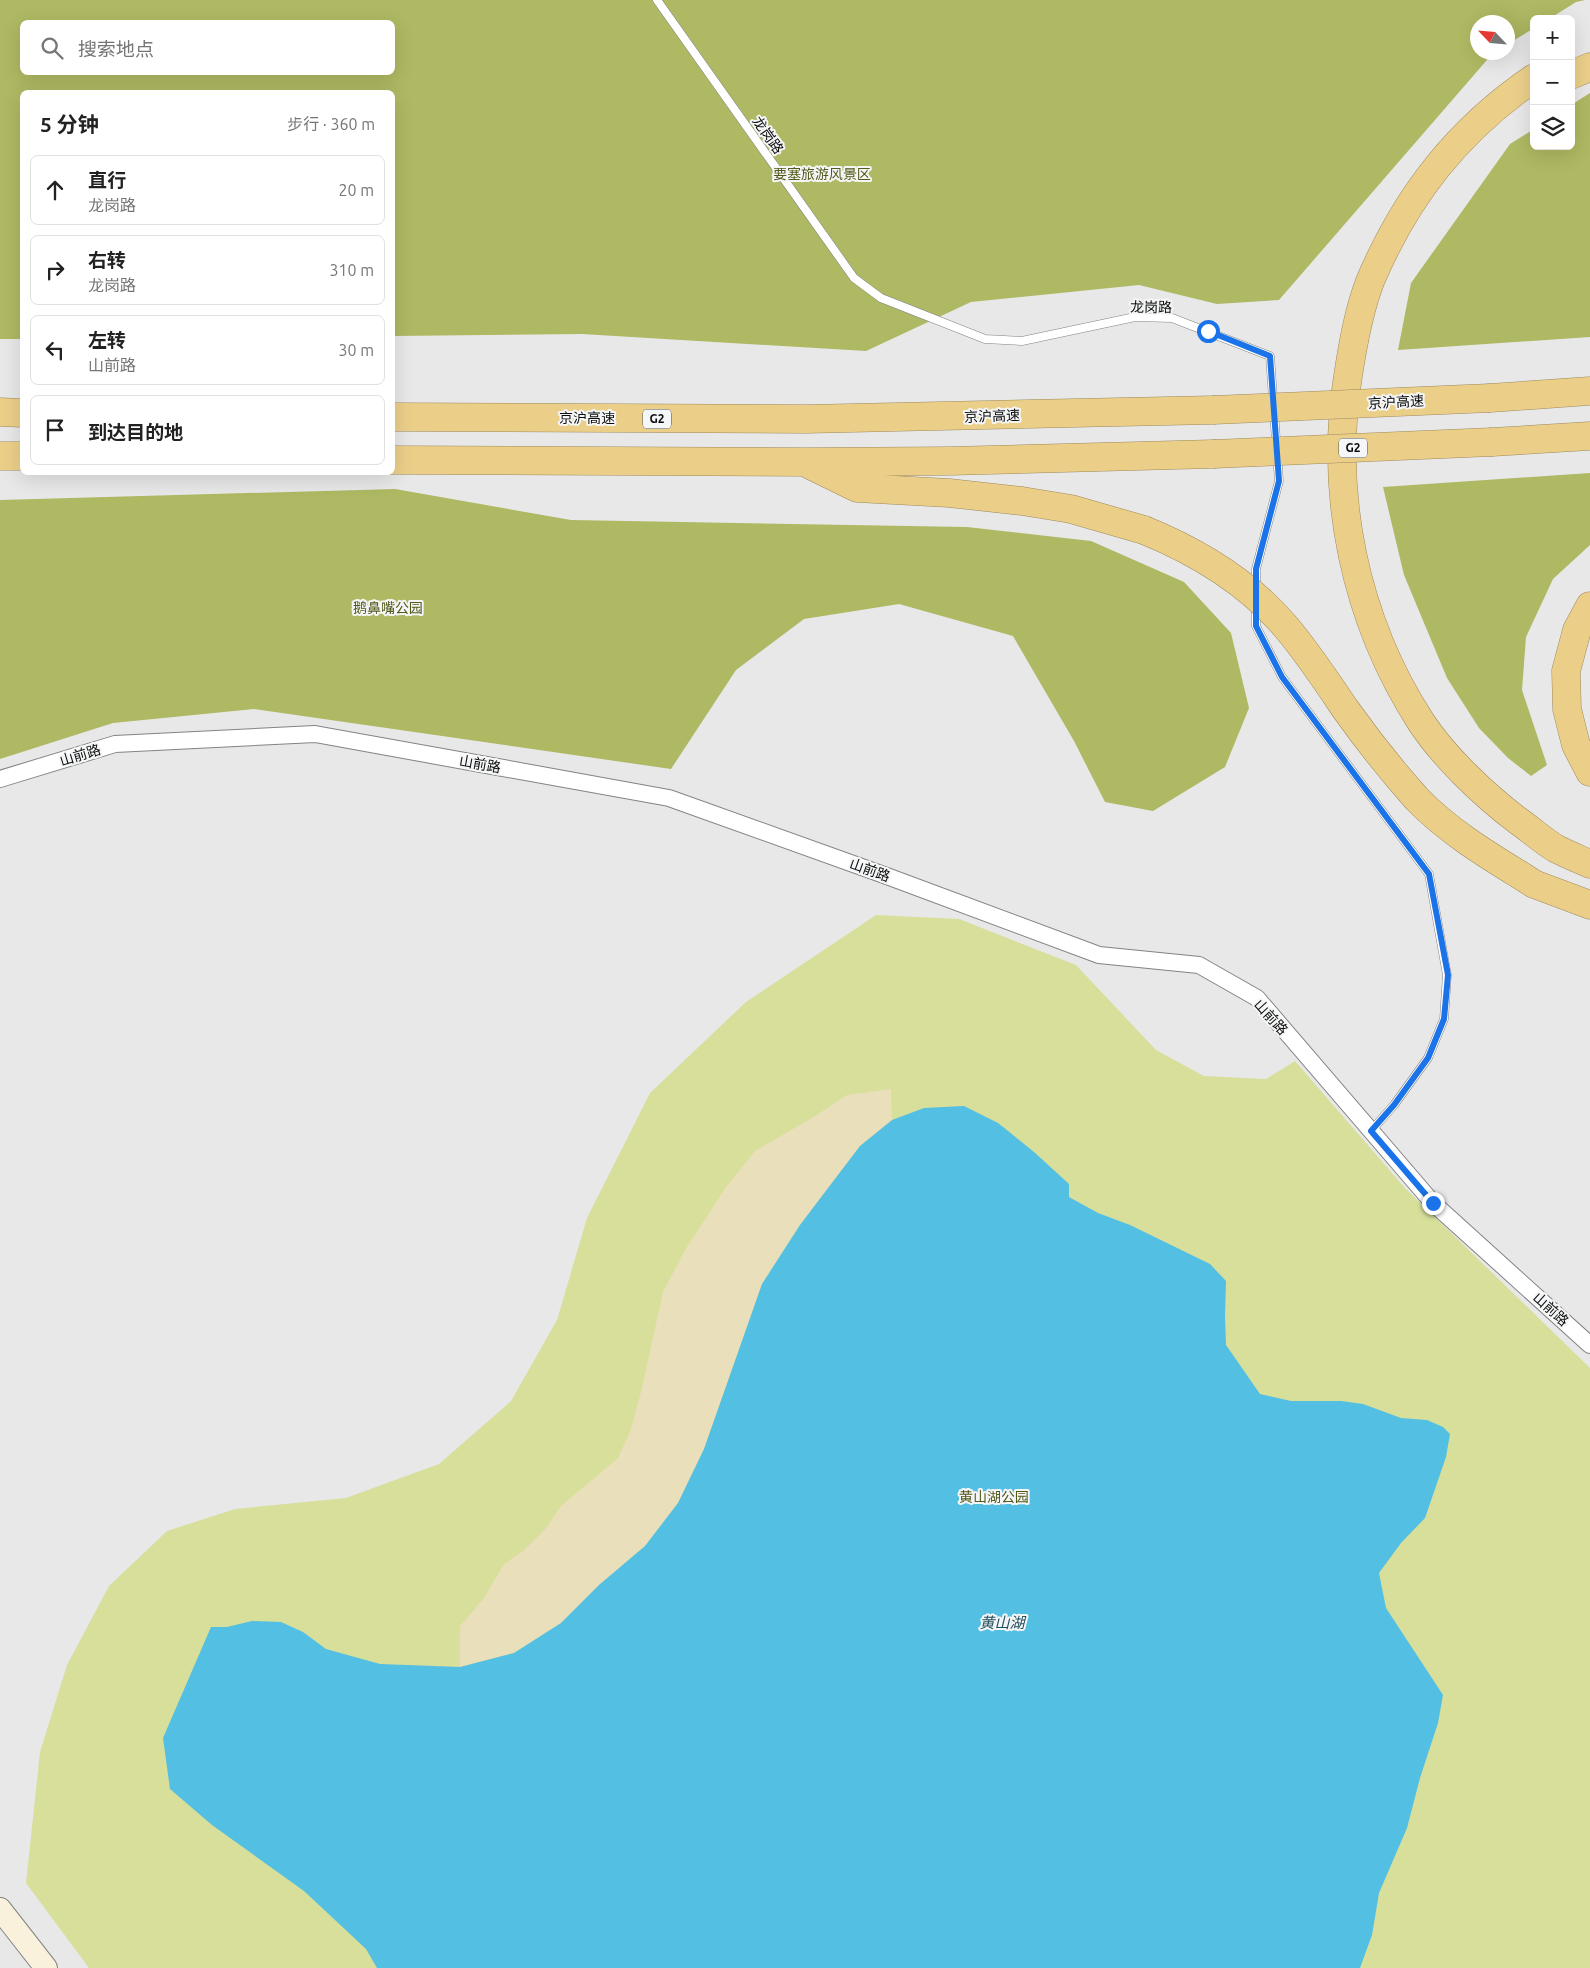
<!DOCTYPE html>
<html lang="zh">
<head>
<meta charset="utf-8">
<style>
  body { margin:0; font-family:Ubuntu,"Noto Sans SC",sans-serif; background:#f6f6f6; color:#222 }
  .controls { position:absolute; right:15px; top:15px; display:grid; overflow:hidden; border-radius:8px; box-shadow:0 5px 20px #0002 }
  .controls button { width:45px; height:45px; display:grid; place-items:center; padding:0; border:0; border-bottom:1px solid #e0e0e0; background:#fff; color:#222; font:25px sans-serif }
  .compass { position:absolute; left:1470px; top:15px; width:45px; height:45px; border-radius:50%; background:#fff; box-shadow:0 5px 20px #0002; rotate:296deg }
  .stop { position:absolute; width:15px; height:15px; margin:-11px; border:4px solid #1a73e8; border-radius:50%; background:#fff }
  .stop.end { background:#1a73e8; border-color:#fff; box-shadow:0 1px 5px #0008 }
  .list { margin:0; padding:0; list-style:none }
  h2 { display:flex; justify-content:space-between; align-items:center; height:65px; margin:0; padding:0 20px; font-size:21px }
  h2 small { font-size:16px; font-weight:400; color:#767676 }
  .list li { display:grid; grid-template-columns:32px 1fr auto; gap:15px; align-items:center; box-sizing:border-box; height:70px; margin:0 10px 10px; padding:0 10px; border:1px solid #e0e0e0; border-radius:8px }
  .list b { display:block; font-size:19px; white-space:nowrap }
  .list p { margin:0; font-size:16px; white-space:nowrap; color:#767676 }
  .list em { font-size:16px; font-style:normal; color:#767676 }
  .icon { flex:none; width:28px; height:28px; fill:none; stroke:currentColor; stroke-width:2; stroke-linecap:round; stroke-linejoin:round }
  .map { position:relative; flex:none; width:1590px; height:1968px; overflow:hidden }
  .search { position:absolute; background:#fff; box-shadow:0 5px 20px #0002; left:20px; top:20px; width:375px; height:55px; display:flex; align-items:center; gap:12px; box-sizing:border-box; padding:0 18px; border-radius:8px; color:#767676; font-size:19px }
  .panel { position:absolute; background:#fff; box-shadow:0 5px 20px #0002; left:20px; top:90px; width:375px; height:385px; border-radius:8px }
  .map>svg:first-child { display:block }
  .green { fill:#d7df9b }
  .forest { fill:#afb862; fill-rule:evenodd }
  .sand { fill:#e9dfba }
  .water { fill:#53bfe2 }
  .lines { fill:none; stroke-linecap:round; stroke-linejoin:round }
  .lane-casing { stroke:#828384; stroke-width:9 }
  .street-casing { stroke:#828384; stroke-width:18 }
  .secondary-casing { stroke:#828384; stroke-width:24 }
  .highway-casing { stroke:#9d8a5d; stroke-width:29 }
  .lane { stroke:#fff; stroke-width:8 }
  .street { stroke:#fff; stroke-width:16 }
  .secondary { stroke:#f9f1dc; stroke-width:22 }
  .highway { stroke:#ebcf89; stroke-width:28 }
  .highway-bridge-casing { stroke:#9d8a5d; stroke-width:29; stroke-linecap:butt }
  .highway-bridge { stroke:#ebcf89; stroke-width:28 }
  .route { stroke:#1a73e8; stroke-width:6 }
  .labels { text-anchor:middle; stroke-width:4; stroke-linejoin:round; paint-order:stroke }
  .shield { fill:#f5f6f7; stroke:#515252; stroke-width:1 }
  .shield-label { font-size:12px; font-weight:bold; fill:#0b0b0b }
  .street-label { font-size:14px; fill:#0b0b0b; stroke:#f5f6f7 }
  .park-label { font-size:14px; fill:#54591a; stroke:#f5f6f7 }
  .water-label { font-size:15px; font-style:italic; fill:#204f5e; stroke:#f5f6f7 }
</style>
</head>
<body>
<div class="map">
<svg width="1590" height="1968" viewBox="0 0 1590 1968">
  <rect width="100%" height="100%" fill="#e8e8e9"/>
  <path class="green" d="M876,915L959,919L1076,965L1156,1050L1204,1076L1266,1079L1295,1061L1405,1188L1590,1368V1968H89L26,1883L40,1752L67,1665L109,1586L167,1531L235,1509L346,1498L439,1464L511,1401L557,1320L587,1218L650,1093L746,1002Z"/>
  <path class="forest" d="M0,0H1585L1576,2L1549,19H1534V28L1508,44V22H1478V52L1493,53L1279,300L1217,304L1139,285L971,302L866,351L582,334L393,336L392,92H22V339H0ZM22,22H392V72H22Z
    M1590,93V337L1398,350L1411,283L1510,144L1534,129V146H1571V105Z
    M1590,473V545L1553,579L1526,637L1522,690L1547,765L1531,776L1508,758L1479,728L1447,678L1404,575L1383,487Z
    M395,489L571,520L967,527L1091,541L1184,582L1231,633L1249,708L1225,767L1153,811L1105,802L1074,741L1013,636L899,604L804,619L736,670L671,769L254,709L113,723L0,759V500Z"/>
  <path class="sand" d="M891,1089L892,1120L860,1146L800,1225L762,1284L704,1449L678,1503L645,1546L599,1585L562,1623L514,1653L460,1667V1626L484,1598L504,1564L523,1551L546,1528L561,1506L618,1458L630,1432L641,1392L663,1292L685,1250L726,1187L755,1151L815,1116L847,1095Z"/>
  <path class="water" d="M964,1106L998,1123L1034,1152L1069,1184V1197L1098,1213L1130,1225L1210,1264L1226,1281L1225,1316L1226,1345L1260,1394L1291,1401H1341L1363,1404L1401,1418L1427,1420L1443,1427L1450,1434L1446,1457L1425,1518L1401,1543L1379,1573L1386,1608L1443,1695L1438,1723L1420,1778L1407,1828L1379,1893L1372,1935L1360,1968H377L366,1949L304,1891L212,1825L170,1789L163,1738L211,1627H227L252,1621L281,1622L303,1632L326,1649L380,1664L460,1667L514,1653L561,1623L599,1585L645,1546L678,1503L704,1449L762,1284L800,1225L860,1146L892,1120L924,1108Z"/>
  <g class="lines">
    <g class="lane-casing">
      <path id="lane" d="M657,0L854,278L881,298L985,339L1022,341L1135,317L1172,318L1270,356L1279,481L1256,569V589
        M1256,608V626L1282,677L1429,874L1447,975L1444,1019L1428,1058L1394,1105L1371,1131"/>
    </g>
    <g class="street-casing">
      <path id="street" d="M0,779L115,744L315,734L669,798L884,875L1099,955L1199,965L1257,998L1433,1203L1590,1345"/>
    </g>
    <g class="secondary-casing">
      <path id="secondary" d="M0,1909L46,1968"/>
    </g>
    <g class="highway-casing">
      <path id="highway" d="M1571,75L1590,67
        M1534,78C1458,130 1407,195 1371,279C1359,309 1353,343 1348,376C1329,495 1355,620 1421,722C1444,757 1483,794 1517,820C1530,829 1542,840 1555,848C1566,854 1579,859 1590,864
        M1490,398L1590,391
        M0,412L22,413
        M392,417L806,419L1213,410
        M1492,442L1590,436
        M0,456H22
        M392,460L805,462L949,461L1213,454
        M810,465L857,488L949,493L1022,501L1071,509L1144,530
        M1590,606L1577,630L1566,671L1567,709L1576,745L1590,772
        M1520,875L1534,884L1590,905"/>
    </g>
    <use href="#lane" class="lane"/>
    <use href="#street" class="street"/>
    <use href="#secondary" class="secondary"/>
    <use href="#highway" class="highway"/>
    <g class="highway-bridge-casing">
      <path id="highway-bridge" d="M1213,410L1490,398
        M1213,454L1492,442
        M1144,530C1198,552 1248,582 1286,627C1308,653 1327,682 1346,710C1368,741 1392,771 1417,799C1447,830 1484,853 1520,875"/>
    </g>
    <use href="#highway-bridge" class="highway-bridge"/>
  </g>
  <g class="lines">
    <path class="route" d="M1208,331L1270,356L1279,481L1256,569V626L1282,677L1429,874L1448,975L1444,1019L1428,1058L1394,1105L1371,1131L1433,1203"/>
  </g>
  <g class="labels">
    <g class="shield">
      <rect x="643" y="409.5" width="28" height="19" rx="4"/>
      <rect x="1339" y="438.5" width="28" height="19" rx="4"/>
    </g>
    <g class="shield-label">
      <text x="657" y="423">G2</text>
      <text x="1353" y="452">G2</text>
    </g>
    <g class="street-label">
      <text transform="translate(768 135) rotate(55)" y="5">龙岗路</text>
      <text transform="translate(1151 307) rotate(1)" y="5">龙岗路</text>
      <text transform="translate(1396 402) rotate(-3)" y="5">京沪高速</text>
      <text transform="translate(992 416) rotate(-2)" y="5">京沪高速</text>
      <text x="587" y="423">京沪高速</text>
      <text transform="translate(80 755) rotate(-17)" y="5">山前路</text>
      <text transform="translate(480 764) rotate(10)" y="5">山前路</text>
      <text transform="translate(870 870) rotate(20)" y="5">山前路</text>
      <text transform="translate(1271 1017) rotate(48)" y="5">山前路</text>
      <text transform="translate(1551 1309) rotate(42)" y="5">山前路</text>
    </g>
    <g class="park-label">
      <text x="822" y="179">要塞旅游风景区</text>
      <text x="388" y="613">鹅鼻嘴公园</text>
      <text x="994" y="1502">黄山湖公园</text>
    </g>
    <g class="water-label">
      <text x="1002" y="1628">黄山湖</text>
    </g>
  </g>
</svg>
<div class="controls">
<button>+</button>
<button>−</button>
<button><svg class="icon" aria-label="layers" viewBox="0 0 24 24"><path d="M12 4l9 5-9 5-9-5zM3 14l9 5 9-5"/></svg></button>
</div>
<svg class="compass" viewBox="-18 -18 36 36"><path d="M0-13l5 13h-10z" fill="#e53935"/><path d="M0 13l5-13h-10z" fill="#767676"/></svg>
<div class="stop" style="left:1208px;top:331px"></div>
<div class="stop end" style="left:1433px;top:1203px"></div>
<div class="search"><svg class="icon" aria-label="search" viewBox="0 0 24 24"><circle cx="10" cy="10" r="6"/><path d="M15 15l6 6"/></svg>搜索地点</div>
<section class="panel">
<h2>5 分钟<small>步行 · 360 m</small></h2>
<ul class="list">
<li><svg class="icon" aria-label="ahead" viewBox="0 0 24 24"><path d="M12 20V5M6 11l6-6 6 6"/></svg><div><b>直行</b><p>龙岗路</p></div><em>20 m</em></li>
<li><svg class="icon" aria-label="right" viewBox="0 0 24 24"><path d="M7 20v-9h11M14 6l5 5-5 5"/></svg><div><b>右转</b><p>龙岗路</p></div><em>310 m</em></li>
<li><svg class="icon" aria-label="left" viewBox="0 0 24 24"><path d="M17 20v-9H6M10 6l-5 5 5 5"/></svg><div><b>左转</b><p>山前路</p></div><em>30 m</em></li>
<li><svg class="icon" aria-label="arrive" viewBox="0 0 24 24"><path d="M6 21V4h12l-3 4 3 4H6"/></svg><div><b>到达目的地</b></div></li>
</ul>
</section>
</div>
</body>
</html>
